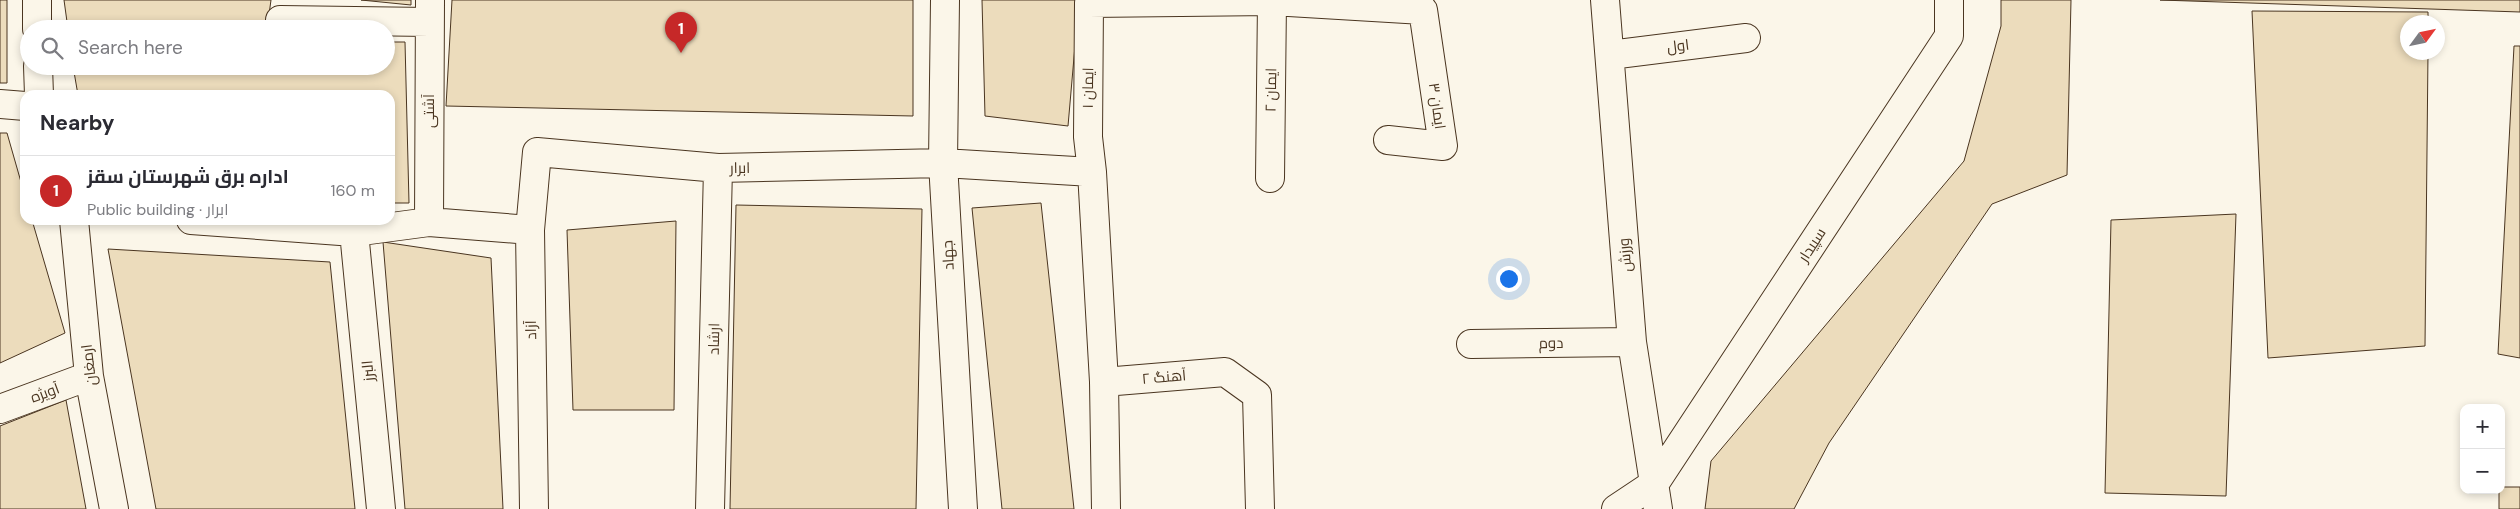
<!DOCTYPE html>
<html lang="en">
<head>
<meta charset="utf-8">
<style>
  body { margin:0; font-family:"DM Sans",Cairo,sans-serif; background:#f7f7f7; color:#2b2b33 }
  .controls { position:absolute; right:15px; bottom:15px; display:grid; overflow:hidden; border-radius:10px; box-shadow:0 2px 8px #0003 }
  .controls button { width:45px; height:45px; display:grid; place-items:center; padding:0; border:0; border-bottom:1px solid #e1e1e2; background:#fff; color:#2b2b33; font:25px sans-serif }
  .compass { position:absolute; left:2400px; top:15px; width:45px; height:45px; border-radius:50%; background:#fff; box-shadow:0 2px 8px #0003; rotate:57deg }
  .you { position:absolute; left:1508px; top:278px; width:18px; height:18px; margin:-12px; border:4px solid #fff; border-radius:50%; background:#1a73e8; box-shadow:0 0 0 8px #1a73e833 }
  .badge { display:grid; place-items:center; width:32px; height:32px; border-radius:50%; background:#c62828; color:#fff; font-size:16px; font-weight:700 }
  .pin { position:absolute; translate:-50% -41px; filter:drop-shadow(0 1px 2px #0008) }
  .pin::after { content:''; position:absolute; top:26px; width:18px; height:15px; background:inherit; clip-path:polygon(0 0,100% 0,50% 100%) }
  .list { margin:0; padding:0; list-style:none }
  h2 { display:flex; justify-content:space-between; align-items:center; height:65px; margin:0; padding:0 20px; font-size:21px }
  h2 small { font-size:16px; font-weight:400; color:#7c7c81 }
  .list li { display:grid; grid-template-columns:32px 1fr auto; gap:15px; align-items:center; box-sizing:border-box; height:70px; padding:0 20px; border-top:1px solid #e1e1e2 }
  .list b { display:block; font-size:19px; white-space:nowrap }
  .list p { margin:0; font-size:16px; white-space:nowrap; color:#7c7c81 }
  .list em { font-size:16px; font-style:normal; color:#7c7c81 }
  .icon { flex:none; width:28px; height:28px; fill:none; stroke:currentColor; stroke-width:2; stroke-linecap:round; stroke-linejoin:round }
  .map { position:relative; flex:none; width:2520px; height:509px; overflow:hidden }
  .search { position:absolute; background:#fff; box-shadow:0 2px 8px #0003; left:20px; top:20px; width:375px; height:55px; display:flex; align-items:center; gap:12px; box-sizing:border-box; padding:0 18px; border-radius:28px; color:#7c7c81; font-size:19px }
  .panel { position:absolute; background:#fff; box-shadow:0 2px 8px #0003; left:20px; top:90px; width:375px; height:135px; border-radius:15px }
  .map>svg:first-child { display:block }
  .building { fill:#ecdcbc; stroke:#4a3520 }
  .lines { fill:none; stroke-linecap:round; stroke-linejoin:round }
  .minor-casing { stroke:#4a3520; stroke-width:30 }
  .minor { stroke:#fbf6e9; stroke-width:28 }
  .labels { text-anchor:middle; stroke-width:4; stroke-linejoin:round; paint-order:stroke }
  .street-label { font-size:15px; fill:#4a3520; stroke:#fbf6e9 }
</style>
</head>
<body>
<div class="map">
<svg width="2520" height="509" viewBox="0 0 2520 509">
  <rect width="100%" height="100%" fill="#fbf6e9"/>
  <path class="building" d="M0,0H7V83H0Z
    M64,0H271L267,29H68Z
    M361,0H411V5Z
    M452,0H913V116L446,106Z
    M982,0H1079L1068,126L985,116Z
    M2001,0H2071L2067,175L1992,204L1829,443L1794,509H1705L1711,461L1964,161L2001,26Z
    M2160,0H2520V12Z
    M2252,11L2428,12V22H2408V52H2428L2425,346L2268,358Z
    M386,42H405L409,203H390V95H78L73,66H386Z
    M2514,46H2520V358L2498,354Z
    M0,133H7L25,196V220H32L65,333L0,363Z
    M1041,203L1074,509H1002L972,208Z
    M736,205L922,209L916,509H730Z
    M2236,214L2226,496L2105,493L2111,220Z
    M676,221L674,410H573L567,230Z
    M383,242L491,258L503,509H405Z
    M108,249L330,262L355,509H156Z
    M66,400L86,509H0V426Z
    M2501,487H2520V509H2499V490H2501Z"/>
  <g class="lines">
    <g class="minor-casing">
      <path id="minor" d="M37,0V29
        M945,0L943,163L963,509
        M1605,0L1632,342L1658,509
        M280,20L429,22
        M1610,55L1746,38
        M38,66L39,95
        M0,104L25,106
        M1270,178L1272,1
        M74,220L89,376L114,509
        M191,220L354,232L429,222L530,230
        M429,222L430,0
        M354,232L381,509
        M1471,344L1632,342
        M1104,382L1225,372L1257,395L1260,509
        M0,409L89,376
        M534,509L530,230L537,152L718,168L943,163L1092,172
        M710,509L718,168
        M1106,509L1104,382L1092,172L1088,137L1089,3L1272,1L1423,10L1443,146L1388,140
        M1616,509L1655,483L1949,36V0"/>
    </g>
    <use href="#minor" class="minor"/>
  </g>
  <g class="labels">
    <g class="street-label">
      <text transform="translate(1678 46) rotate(-7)" y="5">اول</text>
      <text transform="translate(1088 88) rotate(-89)" y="5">ایمان ۱</text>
      <text transform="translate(1271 90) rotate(-89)" y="5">ایمان ۲</text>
      <text transform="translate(1437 106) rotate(82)" y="5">ایمان ۳</text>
      <text transform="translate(429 111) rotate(-90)" y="5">آشتی</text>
      <text transform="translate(740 168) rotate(-1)" y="5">ابرار</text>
      <text transform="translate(1812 245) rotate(-57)" y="5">سپیدار</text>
      <text transform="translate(948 255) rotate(-93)" y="5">جهاد</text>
      <text transform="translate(1625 255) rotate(-95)" y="5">ورزش</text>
      <text transform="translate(531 330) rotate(-91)" y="5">آزاد</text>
      <text transform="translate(714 339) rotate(-89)" y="5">ارشاد</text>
      <text transform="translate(1551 343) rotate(-1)" y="5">دوم</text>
      <text transform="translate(89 365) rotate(-97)" y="5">ارمغان</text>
      <text transform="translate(368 371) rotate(-95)" y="5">البرز</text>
      <text transform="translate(1164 377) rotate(-5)" y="5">آهنگ ۲</text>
      <text transform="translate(45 393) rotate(-20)" y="5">آویژه</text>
    </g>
  </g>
</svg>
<div class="controls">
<button>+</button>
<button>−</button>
</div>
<svg class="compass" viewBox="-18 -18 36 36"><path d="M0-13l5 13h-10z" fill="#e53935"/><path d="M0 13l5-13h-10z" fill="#7c7c81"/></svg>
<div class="you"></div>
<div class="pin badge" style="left:681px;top:53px">1</div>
<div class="search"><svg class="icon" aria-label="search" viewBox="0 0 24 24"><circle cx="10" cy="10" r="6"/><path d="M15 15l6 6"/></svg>Search here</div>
<section class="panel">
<h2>Nearby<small></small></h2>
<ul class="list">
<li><span class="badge">1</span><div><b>اداره برق شهرستان سقز</b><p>Public building · ابرار</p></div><em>160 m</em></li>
</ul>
</section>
</div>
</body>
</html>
